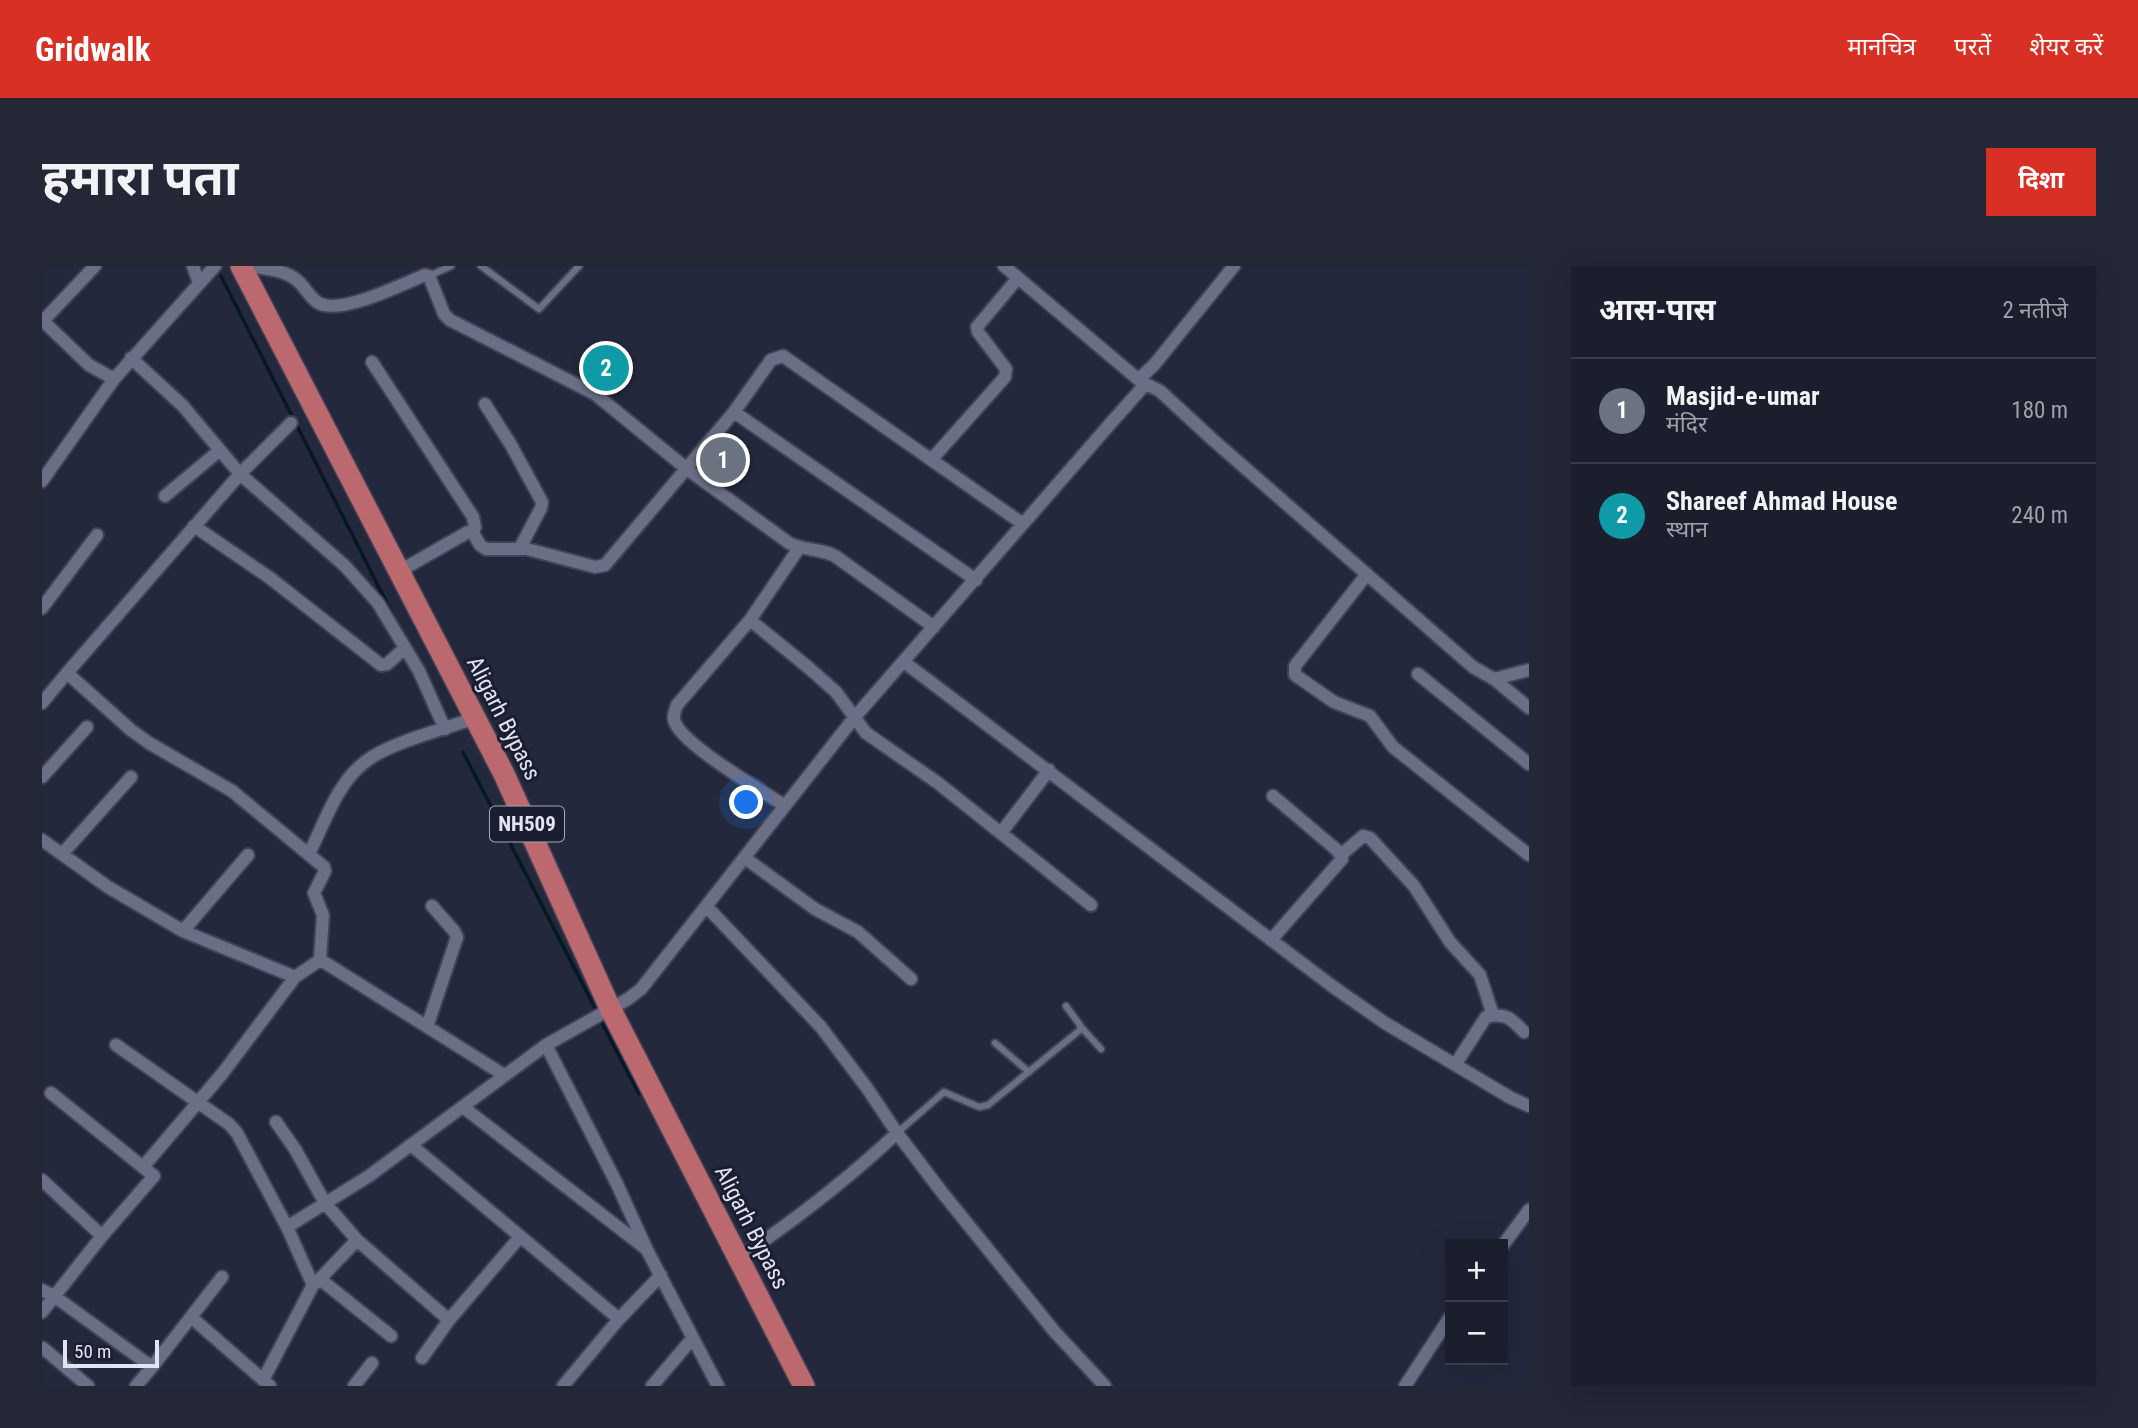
<!DOCTYPE html>
<html lang="hi">
<head>
<meta charset="utf-8">
<style>
  body { margin:0; font-family:"Roboto Condensed","Noto Sans Devanagari",sans-serif; background:#242735; color:#f1f3f6 }
  .controls { position:absolute; right:21px; bottom:21px; display:grid; overflow:hidden; border-radius:0px; box-shadow:0 7px 28px #0002 }
  .controls button { width:63px; height:63px; display:grid; place-items:center; padding:0; border:0; border-bottom:2px solid #393c49; background:#1b1e2d; color:#f1f3f6; font:35px sans-serif }
  .scale { position:absolute; left:21px; bottom:18px; width:96px; box-sizing:border-box; padding-left:7px; border:4px solid #e2e4f2; border-top:0; font-size:19px; line-height:24px; white-space:nowrap; color:#e2e4f2; -webkit-text-stroke:5px #1b1e31; paint-order:stroke }
  .you { position:absolute; left:705px; top:537px; width:24px; height:24px; margin:-18px; border:5px solid #fff; border-radius:50%; background:#1a73e8; box-shadow:0 0 0 10px #1a73e833 }
  .badge { display:grid; place-items:center; width:46px; height:46px; border-radius:50%; background:#d93025; color:#fff; font-size:23px; font-weight:700 }
  .pin { position:absolute; translate:-50% -50%; border:4px solid #fff; box-shadow:0 2px 7px #0006 }
  .list { margin:0; padding:0; list-style:none }
  h2 { display:flex; justify-content:space-between; align-items:center; height:91px; margin:0; padding:0 28px; font-size:30px }
  h2 small { font-size:23px; font-weight:400; color:#a0a2aa }
  .list li { display:grid; grid-template-columns:46px 1fr auto; gap:21px; align-items:center; box-sizing:border-box; height:105px; padding:0 28px; border-top:2px solid #393c49 }
  .list b { display:block; font-size:26px; white-space:nowrap }
  .list p { margin:0; font-size:23px; white-space:nowrap; color:#a0a2aa }
  .list em { font-size:23px; font-style:normal; color:#a0a2aa }
  .map { position:relative; flex:none; width:1487px; height:1120px; overflow:hidden; border-radius:0px }
  header { display:flex; align-items:center; gap:42px; box-sizing:border-box; height:98px; padding:0 35px; background:#d93025; color:#fff }
  header strong { font-size:33px }
  nav { display:flex; gap:38px; margin-inline-start:auto; font-size:24px }
  .intro { display:flex; align-items:center; justify-content:space-between; box-sizing:border-box; height:168px; padding:0 42px }
  h1 { margin:0; font-size:49px }
  .button { padding:18px 32px; border-radius:0px; background:#d93025; color:#fff; font-size:24px; font-weight:700 }
  main { display:flex; gap:42px; padding:0 42px }
  aside { flex:1; background:#1b1e2d; border-radius:0px; box-shadow:0 7px 28px #0002 }
  .map>svg:first-child { display:block }
  .lines { fill:none; stroke-linecap:round; stroke-linejoin:round }
  .stream { stroke:#051920; stroke-width:3.5 }
  .building { fill:#5a426e; stroke:#8a7e95; stroke-width:2 }
  .service-casing { stroke:#414354; stroke-width:10 }
  .minor-casing { stroke:#414354; stroke-width:16 }
  .trunk-casing { stroke:#414354; stroke-width:24 }
  .service { stroke:#6a6f86; stroke-width:6 }
  .minor { stroke:#6a6f86; stroke-width:12 }
  .trunk { stroke:#bc686f; stroke-width:21 }
  .labels { text-anchor:middle; stroke-width:6; stroke-linejoin:round; paint-order:stroke }
  .shield { fill:#1b1e31; stroke:#a6a9b8; stroke-width:2 }
  .shield-label { font-size:21px; font-weight:bold; fill:#e2e4f2 }
  .street-label { font-size:23px; fill:#e2e4f2; stroke:#1b1e31 }
</style>
</head>
<body>
<header>
<strong>Gridwalk</strong>
<nav><a>मानचित्र</a><a>परतें</a><a>शेयर करें</a></nav>
</header>
<div class="intro"><h1>हमारा पता</h1><a class="button">दिशा</a></div>
<main>
<div class="map">
<svg width="1487" height="1120" viewBox="0 0 1487 1120">
  <rect width="100%" height="100%" fill="#24283c"/>
  <g class="lines">
    <path class="stream" d="M179,10L355,357
      M421,486L555,746
      M558,753L597,828"/>
  </g>
  <path class="building" d="M563,79L586,94L565,124L543,109Z"/>
  <g class="lines">
    <g class="service-casing">
      <path id="service" d="M439,0L497,43L537,0
        M387,10L409,0
        M1039,761L1059,783
        M953,777L987,806
        M855,867L902,826L937,841L946,839L1038,764V759L1024,740"/>
    </g>
    <g class="minor-casing">
      <path id="minor" d="M151,0L157,17
        M206,0C222,3 244,3 257,16C263,22 268,31 275,36C296,51 360,18 383,9L387,10L402,48L408,54L553,128L645,203L747,277C762,285 778,282 793,290L892,361
        M962,0L1104,120
        M0,54L47,99L72,113
        M1,55L53,0
        M89,92L141,140L198,208L303,300L336,337L377,405L403,463
        M330,96L431,251L433,261L431,267
        M1097,113L1112,99L1192,0
        M443,138L469,179L500,236L499,242L478,282
        M692,146L934,314
        M249,157L198,208L25,407L89,464L107,477L190,525L282,601L283,605L272,627L281,649L278,694
        M890,193L963,111L964,103L936,66L935,61L976,12
        M0,215L72,113L173,0
        M123,230L178,184
        M152,260L228,312L339,399L345,398L363,382
        M356,306L426,266L431,267L438,279L444,283H485L553,301L563,299L692,146L729,94L741,90L981,258
        M1325,308L1253,400V409L1292,436L1328,450L1351,481L1487,589
        M0,342L55,269
        M708,354L767,402L794,426L824,467L896,517L1049,639
        M862,396L1290,720L1343,757L1469,832L1487,840
        M1376,408L1487,498
        M1452,413L1487,442
        M0,437L25,407
        M0,511L45,461
        M743,540C721,525 638,478 632,454C631,449 633,444 635,439L708,354L757,282
        M959,567L1007,504
        M0,574L66,621L141,665L253,711L275,696H282L462,809
        M20,588L89,511
        M267,588C282,558 295,517 323,496C346,477 403,463 433,452
        M1299,589L1321,570L1328,572L1372,620L1408,676L1438,709L1451,749
        M703,592L773,643L816,666L869,713
        M665,641L778,760L825,822L855,867L899,925L1012,1065L1063,1120
        M141,665L206,589
        M1229,674L1300,593L1296,585L1231,530
        M385,761L415,671L412,665L390,640
        M74,779L187,858L195,867L245,961L271,1019L221,1114
        M504,779L575,918L605,984L676,1120
        M1413,799L1444,751C1463,746 1470,753 1482,766
        M421,841L603,982
        M234,856L253,883L283,937L315,974L407,1054
        M369,879L577,1053
        M101,901L180,808L253,711
        M0,914L60,970
        M245,961L327,910L504,779L586,733L599,723L812,452L1068,158L1100,122L1106,119L1118,125L1170,173L1431,401L1452,413L1487,404
        M1461,979L1487,944
        M697,992C753,954 805,914 855,867
        M278,1013L349,1070
        M274,1017L315,974
        M0,1024L12,1030L110,1101L149,1051L228,1120
        M0,1046L60,970L112,910L9,827
        M149,1051L180,1011
        M1,1082L46,1120
        M380,1092L407,1054L477,972
        M94,1120L110,1101
        M312,1120L330,1097
        M521,1120L577,1053L619,1009
        M610,1120L650,1073
        M1363,1120L1408,1051"/>
    </g>
    <g class="trunk-casing">
      <path id="trunk" d="M199,0L462,508L568,742L762,1120"/>
    </g>
    <use href="#service" class="service"/>
    <use href="#minor" class="minor"/>
    <use href="#trunk" class="trunk"/>
  </g>
  <g class="labels">
    <rect class="shield" x="448" y="540.5" width="74" height="35" rx="5"/>
    <g class="shield-label">
      <text x="485" y="565">NH509</text>
    </g>
    <g class="street-label">
      <text transform="translate(462 452) rotate(63)" y="8">Aligarh Bypass</text>
      <text transform="translate(710 961) rotate(63)" y="8">Aligarh Bypass</text>
    </g>
  </g>
</svg>
<div class="controls">
<button>+</button>
<button>−</button>
</div>
<div class="scale">50 m</div>
<div class="you"></div>
<div class="pin badge" style="left:681px;top:194px;background:#6b7280">1</div>
<div class="pin badge" style="left:564px;top:102px;background:#0f9aa8">2</div>
</div>
<aside>
<h2>आस-पास<small>2 नतीजे</small></h2>
<ul class="list">
<li><span class="badge" style="background:#6b7280">1</span><div><b>Masjid-e-umar</b><p>मंदिर</p></div><em>180 m</em></li>
<li><span class="badge" style="background:#0f9aa8">2</span><div><b>Shareef Ahmad House</b><p>स्थान</p></div><em>240 m</em></li>
</ul>
</aside>
</main>
</body>
</html>
